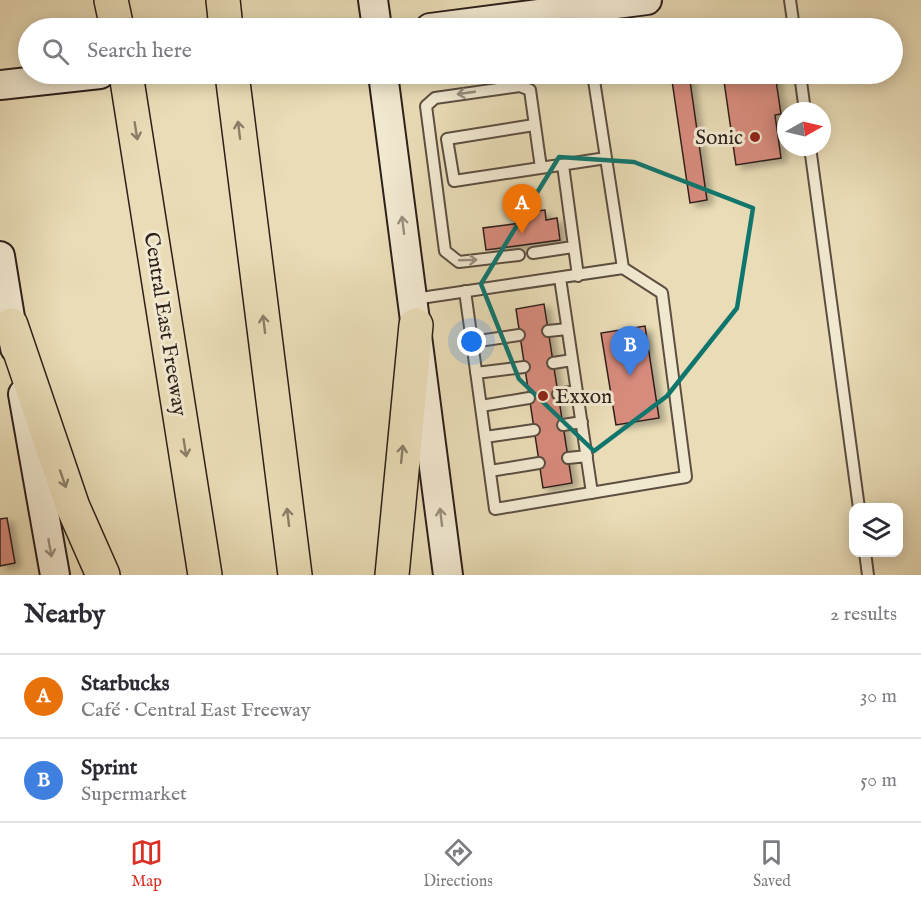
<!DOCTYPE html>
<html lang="en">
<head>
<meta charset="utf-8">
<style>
  body { margin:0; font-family:"IM FELL English",serif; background:#f2f2f3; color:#2b2b33 }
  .controls { position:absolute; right:18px; bottom:18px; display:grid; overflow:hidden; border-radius:12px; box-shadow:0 3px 15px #0003 }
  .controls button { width:54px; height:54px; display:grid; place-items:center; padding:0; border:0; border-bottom:2px solid #e1e1e2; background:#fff; color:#2b2b33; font:30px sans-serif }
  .compass { position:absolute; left:777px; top:102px; width:54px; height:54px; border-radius:50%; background:#fff; box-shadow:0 3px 15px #0003; rotate:82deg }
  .you { position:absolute; left:472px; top:342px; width:21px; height:21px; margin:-15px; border:4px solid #fff; border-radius:50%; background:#1a73e8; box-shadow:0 0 0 9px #1a73e833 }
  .badge { display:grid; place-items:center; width:39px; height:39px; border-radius:50%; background:#d93025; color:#fff; font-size:20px; font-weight:700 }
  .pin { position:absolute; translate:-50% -50px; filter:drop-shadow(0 2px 3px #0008) }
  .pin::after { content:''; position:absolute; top:32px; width:21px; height:18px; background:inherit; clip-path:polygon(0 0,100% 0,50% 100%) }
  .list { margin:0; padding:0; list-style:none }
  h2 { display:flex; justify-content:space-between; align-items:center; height:78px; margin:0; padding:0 24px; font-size:26px }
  h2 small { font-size:20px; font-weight:400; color:#7c7c81 }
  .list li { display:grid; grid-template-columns:39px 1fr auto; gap:18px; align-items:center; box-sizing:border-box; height:84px; padding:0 24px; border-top:2px solid #e1e1e2 }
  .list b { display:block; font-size:22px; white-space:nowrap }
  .list p { margin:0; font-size:20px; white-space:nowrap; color:#7c7c81 }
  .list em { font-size:20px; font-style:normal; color:#7c7c81 }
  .icon { flex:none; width:33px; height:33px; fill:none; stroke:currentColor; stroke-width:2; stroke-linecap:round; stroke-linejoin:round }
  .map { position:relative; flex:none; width:921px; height:575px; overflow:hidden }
  .search { position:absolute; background:#fff; box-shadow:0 3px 15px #0003; left:18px; right:18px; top:18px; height:66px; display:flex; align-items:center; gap:15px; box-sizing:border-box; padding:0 21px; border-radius:33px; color:#7c7c81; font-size:22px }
  .sheet { height:246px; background:#fff }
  nav { display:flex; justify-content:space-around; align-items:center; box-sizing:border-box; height:84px; border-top:2px solid #e1e1e2; background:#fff; font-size:16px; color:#7c7c81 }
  nav a { display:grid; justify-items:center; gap:3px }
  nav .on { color:#d93025 }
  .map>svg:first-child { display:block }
  .building { fill:#d78b7c; stroke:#2d1f1a; stroke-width:1.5; filter:url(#shadow) }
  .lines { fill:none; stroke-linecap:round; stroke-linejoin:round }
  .lane-casing { stroke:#5c4e41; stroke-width:14 }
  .secondary-casing { stroke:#2d1f1a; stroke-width:32 }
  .highway-casing { stroke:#2d1f1a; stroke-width:36 }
  .lane { stroke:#f1e8d0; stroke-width:10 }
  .secondary { stroke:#f1e8d0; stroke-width:28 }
  .highway { stroke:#e9dcb6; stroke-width:33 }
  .oneway { stroke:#998e7e }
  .oneway2 { stroke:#8b7e68 }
  .marked { fill:none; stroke:#0f766e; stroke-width:4.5; stroke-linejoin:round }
  .poi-dot { fill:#8f2418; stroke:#f1e8d0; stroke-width:2 }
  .labels { text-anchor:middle; stroke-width:6; stroke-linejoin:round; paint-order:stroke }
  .poi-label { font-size:21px; fill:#2d1f1a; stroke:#f1e8d0; text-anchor:end }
  .street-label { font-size:21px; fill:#2d1f1a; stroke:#f1e8d0 }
</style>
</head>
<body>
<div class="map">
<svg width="921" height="575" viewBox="0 0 921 575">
  <defs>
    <filter id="shadow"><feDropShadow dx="6" dy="4" stdDeviation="3" flood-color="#0004"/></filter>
  </defs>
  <rect width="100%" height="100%" fill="#e9dcb6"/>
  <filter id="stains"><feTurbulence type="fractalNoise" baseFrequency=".00333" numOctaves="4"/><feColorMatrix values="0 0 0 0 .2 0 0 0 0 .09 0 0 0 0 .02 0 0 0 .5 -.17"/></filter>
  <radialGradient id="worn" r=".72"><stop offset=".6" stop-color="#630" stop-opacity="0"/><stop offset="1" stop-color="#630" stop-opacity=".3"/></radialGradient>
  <path class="building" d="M671,74H689L707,200L690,203Z
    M723,74H775L781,114L775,115L781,158L736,165Z
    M545,210L546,220L557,218L560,240L486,250L483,228L521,223L519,213Z
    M544,304L572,483L543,488L516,309Z
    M645,326L659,418L616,425L601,333Z
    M7,518L15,563L0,566V519Z"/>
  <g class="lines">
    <g class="lane-casing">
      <path id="lane" d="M790,0L794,28
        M583,9L586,28
        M800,74L805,111
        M534,125L447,139L454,181L606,158
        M810,147L859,508
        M563,165L578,276
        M533,253L573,247
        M519,255L459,262L445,251L426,106L435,98L520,86L530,90L541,168
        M560,278L592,493
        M465,291L495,509L686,477L662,293L623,268
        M414,299L623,268L593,74
        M548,331L567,329
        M472,342L519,335
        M553,363L572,360
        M476,373L524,367
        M558,394L577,391
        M481,406L529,398
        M563,425L582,422
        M485,437L534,430
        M568,458L587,456
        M490,471L539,463
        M865,552L868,575"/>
    </g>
    <g class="secondary-casing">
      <path id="secondary" d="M373,0L377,28
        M430,28L647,0
        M383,74L448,575
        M0,85L100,74
        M0,256L15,348
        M23,394L55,575"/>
    </g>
    <g class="highway-casing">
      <path id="highway" d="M111,0L117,28
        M223,0L226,28
        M126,74L205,575
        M232,74L295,575
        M11,325L73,507L103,575
        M392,575L416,325"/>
    </g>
    <use href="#lane" class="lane"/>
    <use href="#secondary" class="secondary"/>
    <use href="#highway" class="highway"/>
  </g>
  <defs><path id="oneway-shaft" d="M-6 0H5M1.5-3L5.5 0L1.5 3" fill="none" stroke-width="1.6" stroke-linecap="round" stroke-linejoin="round" transform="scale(1.5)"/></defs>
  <g class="oneway">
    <use href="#oneway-shaft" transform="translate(466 93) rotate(172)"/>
    <use href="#oneway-shaft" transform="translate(403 225) rotate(-97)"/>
    <use href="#oneway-shaft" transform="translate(468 260) rotate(-2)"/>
    <use href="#oneway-shaft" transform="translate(441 517) rotate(-97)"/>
    <use href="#oneway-shaft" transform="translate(50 548) rotate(80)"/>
  </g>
  <g class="oneway2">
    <use href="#oneway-shaft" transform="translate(239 130) rotate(-97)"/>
    <use href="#oneway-shaft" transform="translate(136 131) rotate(81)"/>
    <use href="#oneway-shaft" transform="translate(264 324) rotate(-97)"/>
    <use href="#oneway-shaft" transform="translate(185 448) rotate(81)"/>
    <use href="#oneway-shaft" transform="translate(402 454) rotate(-84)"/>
    <use href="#oneway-shaft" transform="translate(63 479) rotate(71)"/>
    <use href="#oneway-shaft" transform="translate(288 517) rotate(-97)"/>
  </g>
  <path class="marked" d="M559,157L634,162L753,208L737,308L667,396L594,451L519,379L481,284Z"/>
  <g class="poi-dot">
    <circle cx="755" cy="137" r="6"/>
    <circle cx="543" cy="396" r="6"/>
  </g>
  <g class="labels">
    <g class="poi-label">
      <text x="743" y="144">Sonic</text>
      <text x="555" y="403" text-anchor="start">Exxon</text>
    </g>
    <g class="street-label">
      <text transform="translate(166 324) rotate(81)" y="7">Central East Freeway</text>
    </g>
  </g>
  <rect width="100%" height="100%" filter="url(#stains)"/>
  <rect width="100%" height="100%" fill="url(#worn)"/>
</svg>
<div class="controls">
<button><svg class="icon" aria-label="layers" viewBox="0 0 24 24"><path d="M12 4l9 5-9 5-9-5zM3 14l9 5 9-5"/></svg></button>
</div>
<svg class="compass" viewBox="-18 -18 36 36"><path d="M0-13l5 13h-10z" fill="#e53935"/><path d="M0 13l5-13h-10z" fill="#7c7c81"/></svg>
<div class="you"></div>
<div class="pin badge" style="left:522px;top:234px;background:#e8710a">A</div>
<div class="pin badge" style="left:630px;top:376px;background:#3f7fe0">B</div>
<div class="search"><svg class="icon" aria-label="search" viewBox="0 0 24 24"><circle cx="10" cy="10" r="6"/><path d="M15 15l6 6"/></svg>Search here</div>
</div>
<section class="sheet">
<h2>Nearby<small>2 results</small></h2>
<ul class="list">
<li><span class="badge" style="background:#e8710a">A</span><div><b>Starbucks</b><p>Café · Central East Freeway</p></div><em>30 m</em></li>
<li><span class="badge" style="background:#3f7fe0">B</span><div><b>Sprint</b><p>Supermarket</p></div><em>50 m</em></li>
</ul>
</section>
<nav>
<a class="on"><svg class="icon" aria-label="map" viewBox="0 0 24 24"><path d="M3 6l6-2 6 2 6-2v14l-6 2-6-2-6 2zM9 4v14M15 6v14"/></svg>Map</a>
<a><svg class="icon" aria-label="directions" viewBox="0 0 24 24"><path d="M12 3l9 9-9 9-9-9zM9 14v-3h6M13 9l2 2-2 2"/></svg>Directions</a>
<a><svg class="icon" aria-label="saved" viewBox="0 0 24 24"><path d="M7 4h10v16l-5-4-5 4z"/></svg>Saved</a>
</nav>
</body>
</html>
